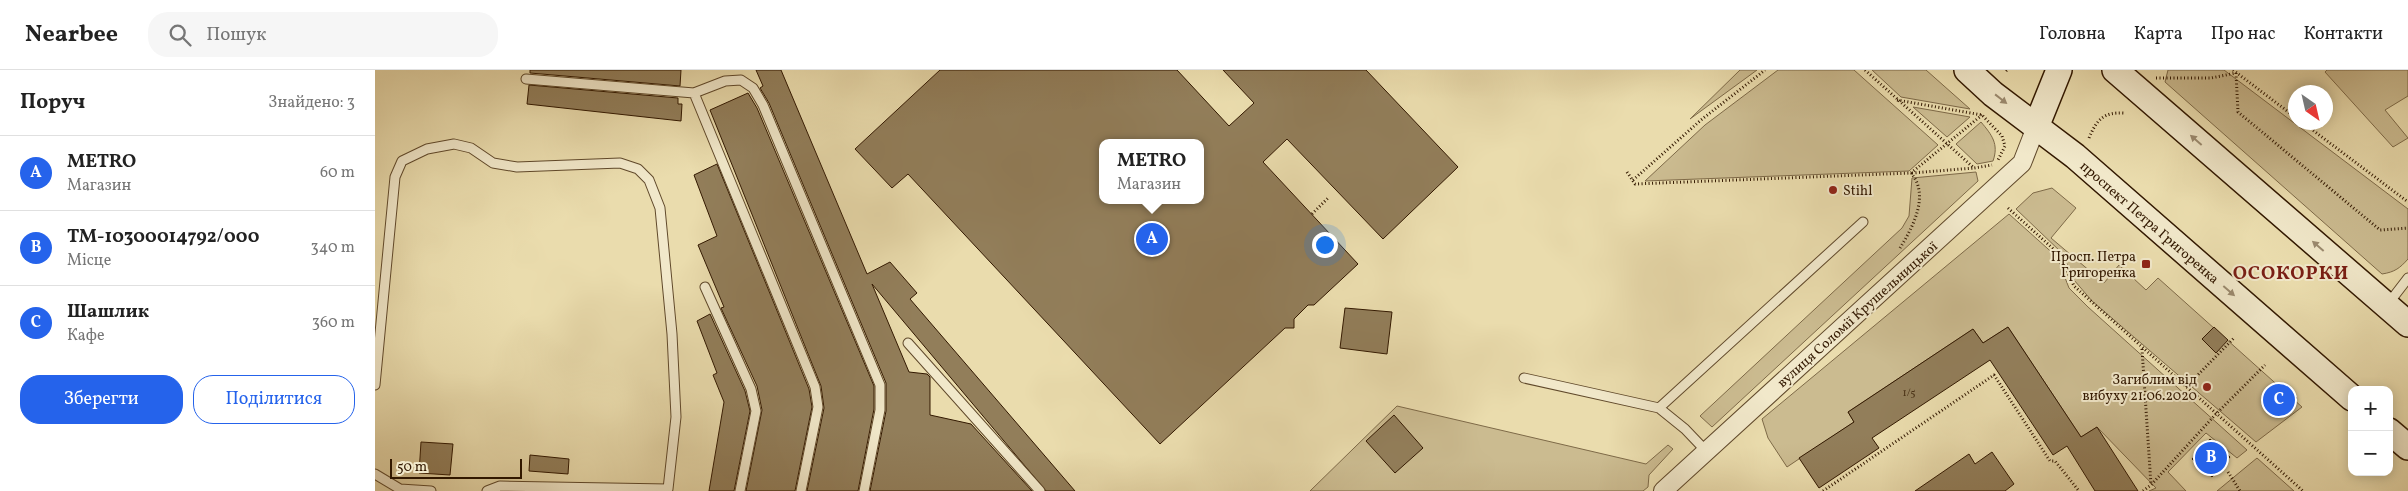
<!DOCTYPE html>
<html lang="uk">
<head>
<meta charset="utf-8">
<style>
  body { margin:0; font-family:Vollkorn,serif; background:#f6f6f6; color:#222 }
  .controls { position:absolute; right:15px; bottom:15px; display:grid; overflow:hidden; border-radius:10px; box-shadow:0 2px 12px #0003 }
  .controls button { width:45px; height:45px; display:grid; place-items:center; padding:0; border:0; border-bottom:1px solid #e0e0e0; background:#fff; color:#222; font:25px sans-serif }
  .compass { position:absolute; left:1913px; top:15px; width:45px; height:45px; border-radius:50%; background:#fff; box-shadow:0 2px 12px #0003; rotate:146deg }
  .scale { position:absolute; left:15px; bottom:12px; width:132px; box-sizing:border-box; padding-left:5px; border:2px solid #321800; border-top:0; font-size:14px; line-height:18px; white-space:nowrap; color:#321800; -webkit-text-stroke:4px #f1e8ca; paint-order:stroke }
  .you { position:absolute; left:949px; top:174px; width:18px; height:18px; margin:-12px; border:4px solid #fff; border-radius:50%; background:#1a73e8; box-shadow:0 0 0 8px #1a73e833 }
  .badge { display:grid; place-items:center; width:32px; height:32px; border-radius:50%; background:#2563eb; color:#fff; font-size:16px; font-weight:700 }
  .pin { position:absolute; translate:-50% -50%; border:2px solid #fff; box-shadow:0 1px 5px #0006 }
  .popup { position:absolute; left:724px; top:69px; width:105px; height:65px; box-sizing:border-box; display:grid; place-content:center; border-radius:10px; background:#fff; filter:drop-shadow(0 1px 4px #0005); font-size:16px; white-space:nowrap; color:#767676 }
  .popup b { font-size:19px; color:#222 }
  .popup::after { content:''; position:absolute; left:50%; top:100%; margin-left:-10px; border:10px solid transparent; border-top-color:#fff }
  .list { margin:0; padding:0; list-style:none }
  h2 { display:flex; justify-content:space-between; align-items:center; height:65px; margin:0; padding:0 20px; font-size:21px }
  h2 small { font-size:16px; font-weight:400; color:#767676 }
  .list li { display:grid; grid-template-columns:32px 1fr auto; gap:15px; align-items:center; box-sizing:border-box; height:75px; padding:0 20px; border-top:1px solid #e0e0e0 }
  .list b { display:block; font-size:19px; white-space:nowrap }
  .list p { margin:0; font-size:16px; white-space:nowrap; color:#767676 }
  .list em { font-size:16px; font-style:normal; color:#767676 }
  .actions { display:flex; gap:10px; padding:15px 20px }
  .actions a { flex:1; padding:11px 0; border:1px solid #2563eb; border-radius:20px; text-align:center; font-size:18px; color:#2563eb }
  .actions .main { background:#2563eb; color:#fff }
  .icon { flex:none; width:28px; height:28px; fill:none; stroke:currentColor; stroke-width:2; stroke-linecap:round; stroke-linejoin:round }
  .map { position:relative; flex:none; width:2033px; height:421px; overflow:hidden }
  header { display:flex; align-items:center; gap:30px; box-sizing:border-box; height:70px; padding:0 25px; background:#fff; border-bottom:1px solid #e0e0e0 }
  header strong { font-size:24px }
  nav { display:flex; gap:28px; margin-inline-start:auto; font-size:18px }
  .search { width:350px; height:45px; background:#f6f6f6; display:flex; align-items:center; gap:12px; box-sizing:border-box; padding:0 18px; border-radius:20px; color:#767676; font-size:19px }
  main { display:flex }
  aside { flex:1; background:#fff }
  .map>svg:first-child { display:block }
  .green { fill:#cbbb90; stroke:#7e6a48 }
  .building { fill:#927e5a; stroke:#321800; fill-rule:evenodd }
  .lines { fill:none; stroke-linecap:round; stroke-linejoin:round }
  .lane-casing { stroke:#60492b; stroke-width:11 }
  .street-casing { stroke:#60492b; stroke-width:20 }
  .secondary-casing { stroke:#321800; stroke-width:28 }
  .path { stroke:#321800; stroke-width:3; stroke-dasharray:1 2.5; stroke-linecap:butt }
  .lane { stroke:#f1e8ca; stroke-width:9 }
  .street { stroke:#f1e8ca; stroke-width:18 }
  .secondary { stroke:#f1e8ca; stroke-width:25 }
  .oneway { fill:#9b8a6f }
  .poi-dot { fill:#8f2418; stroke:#f1e8ca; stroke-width:2 }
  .labels { text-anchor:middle; stroke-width:4; stroke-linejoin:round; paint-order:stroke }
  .number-label { font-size:11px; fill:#4a3216 }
  .poi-label { font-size:14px; fill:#321800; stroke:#f1e8ca; text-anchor:end }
  .street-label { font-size:14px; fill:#321800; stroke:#f1e8ca }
  .district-label { font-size:19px; font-weight:bold; letter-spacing:1px; fill:#7a1f14; stroke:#f1e8ca }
</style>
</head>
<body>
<header>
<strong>Nearbee</strong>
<div class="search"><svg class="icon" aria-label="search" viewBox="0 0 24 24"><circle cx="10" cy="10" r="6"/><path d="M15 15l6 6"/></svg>Пошук</div>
<nav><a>Головна</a><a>Карта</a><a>Про нас</a><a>Контакти</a></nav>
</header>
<main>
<aside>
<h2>Поруч<small>Знайдено: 3</small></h2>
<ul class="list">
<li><span class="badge">A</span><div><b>METRO</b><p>Магазин</p></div><em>60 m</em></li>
<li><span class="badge">B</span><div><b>ТМ-10300014792/000</b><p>Місце</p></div><em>340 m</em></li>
<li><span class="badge">C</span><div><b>Шашлик</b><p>Кафе</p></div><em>360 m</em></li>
</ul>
<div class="actions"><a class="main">Зберегти</a><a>Поділитися</a></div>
</aside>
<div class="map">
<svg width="2033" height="421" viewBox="0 0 2033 421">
  <rect width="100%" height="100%" fill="#eadcad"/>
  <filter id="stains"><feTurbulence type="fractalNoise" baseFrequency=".004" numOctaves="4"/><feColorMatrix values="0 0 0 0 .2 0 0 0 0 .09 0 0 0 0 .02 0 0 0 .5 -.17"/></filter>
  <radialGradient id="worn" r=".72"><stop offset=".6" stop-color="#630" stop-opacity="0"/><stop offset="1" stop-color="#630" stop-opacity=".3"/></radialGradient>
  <path class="green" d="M1365,0H1382L1315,49Z
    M1403,0H1479L1563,75L1534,101L1270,111L1330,55Z
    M1497,0H1551L1595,39L1526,27Z
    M1793,0H1849L2033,139V189C2025,198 2020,202 2007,204L1790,12Z
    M1952,0H2033V26L2010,40L2033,68L2018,77L1950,2Z
    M1538,37L1595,47L1572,67Z
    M1606,52C1617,65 1624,74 1618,91L1602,94L1581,74Z
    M1601,102L1603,111L1337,357L1325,346L1527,158L1534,146L1537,108Z
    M1677,118L1701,138L1676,168L1729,213L1744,195L1771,220L1783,208L1927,337L1881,372L1717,231L1699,210L1687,183L1641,139L1658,123Z
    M1634,144L1682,187L1694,218L1713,237L1872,380L1862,388L1831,363L1793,402L1811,421H1774L1781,418L1722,357L1706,367L1633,257L1608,273L1598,259L1473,342L1479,352L1412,397L1393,368L1387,349Z
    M1022,336L1271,394L1293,375L1298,379L1274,405L1273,417L1268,421H935Z
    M1882,388L1919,421H1842Z"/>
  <path class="building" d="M155,0H306L305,16L155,3Z
    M381,0H406L492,204L515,192L542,223L535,229L700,421H671L497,214L534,302L552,304L555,307V345L596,354L657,421H495L511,341V313L394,33L385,18L388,16Z
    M565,0H802L854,56L879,33L848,0H991L1083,97L1008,169L912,69L888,92L983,194L939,235H933L919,249V258H910L785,374L533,104L517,118L480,79ZM728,73H826V130H728Z
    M154,15L303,28V34H307L306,51L152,34Z
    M373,23L382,38L499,316V339L483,421H432L449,338L446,316L335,40Z
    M342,94L434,319L437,337L420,421H371L387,340L382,316L346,238L349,237L323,175L342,166L319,105Z
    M970,238L1017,242L1012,284L965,278Z
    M335,244L370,321L375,341L359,421H334L349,332L338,305L342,303L322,251Z
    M1633,257L1706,367L1722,357L1763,421H1720L1692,376L1678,385L1615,290L1497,368L1504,378L1444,418L1424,388L1479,352L1473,342L1598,259L1608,273Z
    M1839,257L1853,270L1841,283L1827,269Z
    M1905,313L1922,328L1904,347L1887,331Z
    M1019,345L1048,378L1020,403L991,371Z
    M1835,369L1855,387L1837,407L1817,389Z
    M46,372L78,374L75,405L44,403Z
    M1617,382L1639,414L1630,421H1540L1594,384L1600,394Z
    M155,385L194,389L193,404L154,401Z"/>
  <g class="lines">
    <g class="lane-casing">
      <path id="lane" d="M151,9L319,23L350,11L366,10L378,18L388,35L505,315V340L489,421
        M319,23L440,317L443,337L426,421
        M330,217L376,319L381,341L365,421
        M2013,234L2033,208
        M533,273L665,421
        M1149,308L1284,338L1310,359L1331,381
        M0,315L20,107L27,91L52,79L79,74L96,78L118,93L142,97L245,93L263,99L274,110L285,138L297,264L301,347L293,419
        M1284,338L1488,152
        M0,404L25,419L56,421
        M112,421L125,416L293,419L292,421"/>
    </g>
    <g class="street-casing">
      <path id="street" d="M1288,421L1647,93L1661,57"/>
    </g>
    <g class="secondary-casing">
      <path id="secondary" d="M1592,0L1618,24L1700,86L1977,328
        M1740,0L2033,254
        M1661,57L1684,0
        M2014,361L2033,377"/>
    </g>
    <path class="path" d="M1490,0L1599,98L1617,95
      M1858,0L1920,47
      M1631,1L1632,0
      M1781,8H1836L1861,3L1863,42L2005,160L2033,158
      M1522,30L1607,45L1627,66L1630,76L1623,90
      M1927,52L2033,132
      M1714,68C1722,49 1729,42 1749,43
      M1252,102L1260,114L1536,103L1607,45
      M1537,103L1599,98
      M1258,110L1326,50L1390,0
      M1633,138L1684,184L1699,216L1928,421
      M937,144L954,127
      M1525,178C1538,157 1555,125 1536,103
      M1767,279L1776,415
      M1811,317L1859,268
      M1853,402L1865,421
      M1448,421L1619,305L1675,391H1680L1704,421
      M1768,421L1776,415L1841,344L1890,295"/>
    <use href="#lane" class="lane"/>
    <use href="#street" class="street"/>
    <use href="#secondary" class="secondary"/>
  </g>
  <defs><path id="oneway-solid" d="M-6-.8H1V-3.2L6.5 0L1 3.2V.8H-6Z" transform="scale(1.25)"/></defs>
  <g class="oneway">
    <use href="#oneway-solid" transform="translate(1626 29) rotate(38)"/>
    <use href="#oneway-solid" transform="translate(1821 70) rotate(-139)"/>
    <use href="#oneway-solid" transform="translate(1943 176) rotate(-139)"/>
    <use href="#oneway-solid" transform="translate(1854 221) rotate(41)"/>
  </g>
  <g class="poi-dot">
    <circle cx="1458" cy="120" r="5"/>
    <rect x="1766" y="189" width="10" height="10" rx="2.5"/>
    <circle cx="1832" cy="317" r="5"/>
  </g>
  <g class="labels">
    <g class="number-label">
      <text x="1534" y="326">1/5</text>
    </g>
    <g class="poi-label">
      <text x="1468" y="125" text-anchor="start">Stihl</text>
      <text x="1761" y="191">Просп. Петра<tspan x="1761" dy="16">Григоренка</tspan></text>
      <text x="1822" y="314">Загиблим від<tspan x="1822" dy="16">вибуху 21.06.2020</tspan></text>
    </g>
    <g class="street-label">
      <text transform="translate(1775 152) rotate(41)" y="5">проспект Петра Григоренка</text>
      <text transform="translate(1482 244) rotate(-42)" y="5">вулиця Соломії Крушельницької</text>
    </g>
    <g class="district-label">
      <text x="1916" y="209">ОСОКОРКИ</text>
    </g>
  </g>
  <rect width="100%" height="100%" filter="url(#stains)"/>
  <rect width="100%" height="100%" fill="url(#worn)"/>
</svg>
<div class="controls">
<button>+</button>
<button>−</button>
</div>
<svg class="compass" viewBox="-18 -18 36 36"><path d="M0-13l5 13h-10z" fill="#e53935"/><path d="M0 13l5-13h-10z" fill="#767676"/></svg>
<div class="scale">50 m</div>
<div class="you"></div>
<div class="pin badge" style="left:777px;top:169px">A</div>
<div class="popup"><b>METRO</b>Магазин</div>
<div class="pin badge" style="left:1836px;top:388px">B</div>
<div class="pin badge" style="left:1904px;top:330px">C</div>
</div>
</main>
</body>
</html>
